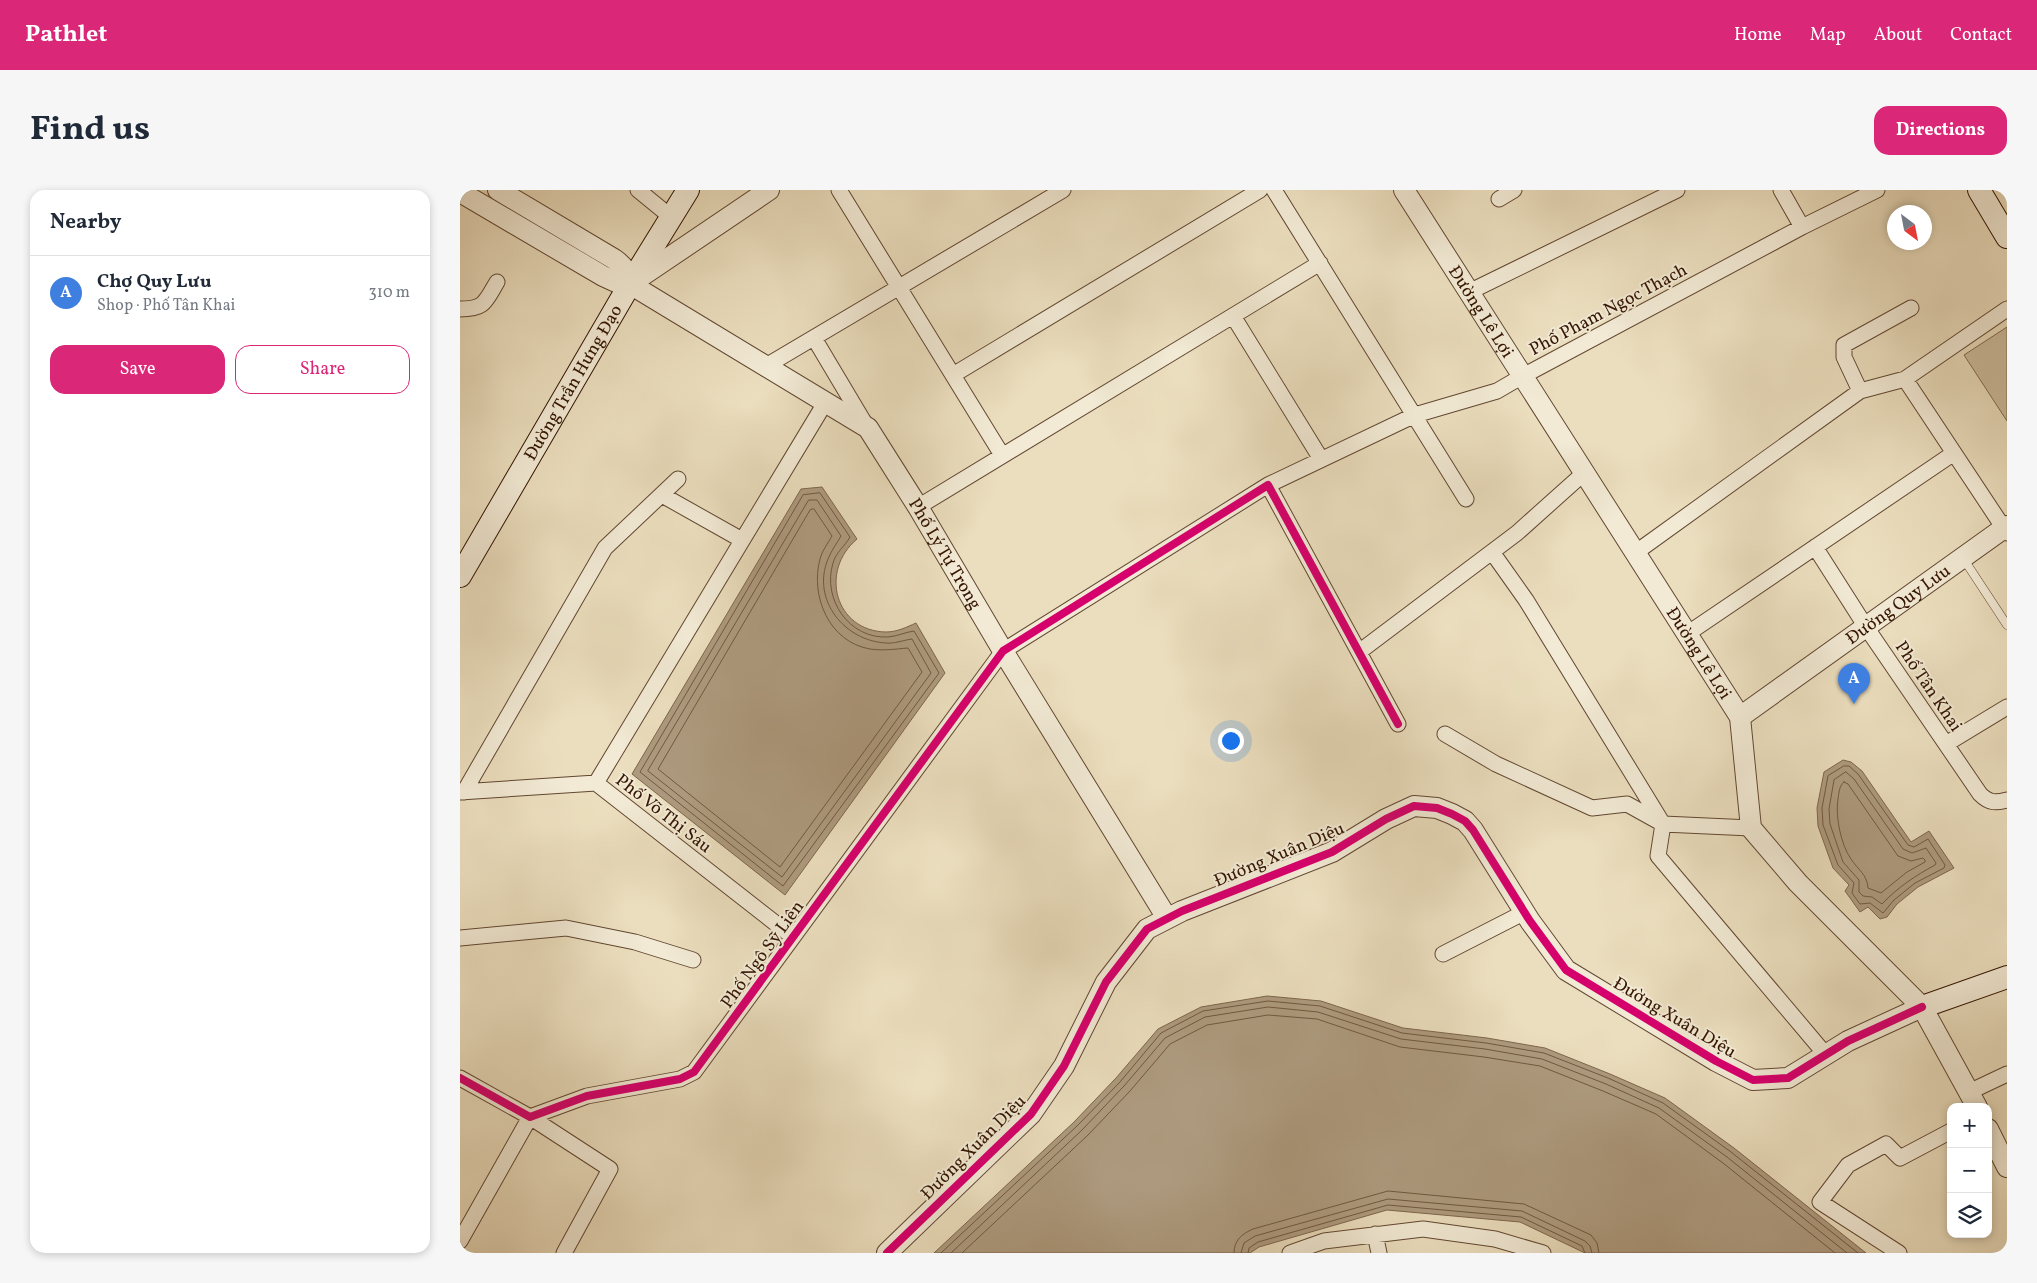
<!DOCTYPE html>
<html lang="en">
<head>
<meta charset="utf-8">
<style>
  body { margin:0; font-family:Vollkorn,serif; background:#f6f6f7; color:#1f2937 }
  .controls { position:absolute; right:15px; bottom:15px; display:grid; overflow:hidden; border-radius:10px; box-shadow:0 2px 8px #0003 }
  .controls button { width:45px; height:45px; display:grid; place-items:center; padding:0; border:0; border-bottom:1px solid #e0e1e3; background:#fff; color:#1f2937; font:25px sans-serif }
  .compass { position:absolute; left:1427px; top:15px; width:45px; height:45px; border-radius:50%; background:#fff; box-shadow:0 2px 8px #0003; rotate:148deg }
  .you { position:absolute; left:770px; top:550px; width:18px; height:18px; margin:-12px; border:4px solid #fff; border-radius:50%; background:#1a73e8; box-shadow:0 0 0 8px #1a73e833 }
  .badge { display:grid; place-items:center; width:32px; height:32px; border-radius:50%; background:#db2777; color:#fff; font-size:16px; font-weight:700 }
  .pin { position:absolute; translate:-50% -41px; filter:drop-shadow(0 1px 2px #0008) }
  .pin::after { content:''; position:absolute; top:26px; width:18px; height:15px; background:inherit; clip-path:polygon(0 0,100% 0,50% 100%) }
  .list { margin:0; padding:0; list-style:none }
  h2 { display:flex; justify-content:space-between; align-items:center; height:65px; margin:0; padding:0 20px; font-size:21px }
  h2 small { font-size:16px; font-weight:400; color:#747a83 }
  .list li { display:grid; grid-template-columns:32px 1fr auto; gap:15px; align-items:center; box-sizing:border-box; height:75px; padding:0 20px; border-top:1px solid #e0e1e3 }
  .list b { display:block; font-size:19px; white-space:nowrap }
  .list p { margin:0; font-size:16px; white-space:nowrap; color:#747a83 }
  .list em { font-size:16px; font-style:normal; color:#747a83 }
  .actions { display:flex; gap:10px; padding:15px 20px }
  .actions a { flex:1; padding:11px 0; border:1px solid #db2777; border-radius:15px; text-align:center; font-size:18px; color:#db2777 }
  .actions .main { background:#db2777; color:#fff }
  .icon { flex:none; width:28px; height:28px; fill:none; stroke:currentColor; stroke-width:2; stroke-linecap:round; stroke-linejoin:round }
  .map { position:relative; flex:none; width:1547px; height:1063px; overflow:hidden; border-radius:15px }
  header { display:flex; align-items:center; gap:30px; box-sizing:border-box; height:70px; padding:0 25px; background:#db2777; color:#fff }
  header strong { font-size:24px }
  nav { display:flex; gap:28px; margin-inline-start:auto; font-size:18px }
  .intro { display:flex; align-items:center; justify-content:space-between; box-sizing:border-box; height:120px; padding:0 30px }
  h1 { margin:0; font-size:35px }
  .button { padding:12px 22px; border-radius:15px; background:#db2777; color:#fff; font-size:18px; font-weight:700 }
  main { display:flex; gap:30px; padding:0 30px }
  aside { flex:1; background:#fff; border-radius:15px; box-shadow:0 2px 8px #0003 }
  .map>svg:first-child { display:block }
  .green { fill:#ccbc9e; stroke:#806850 }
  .water { fill:#ad9a7e; stroke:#7d654c }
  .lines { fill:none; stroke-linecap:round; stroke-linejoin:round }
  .shore { stroke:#715840; stroke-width:1 }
  .service-casing { stroke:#624731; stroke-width:9 }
  .minor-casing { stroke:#624731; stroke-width:17 }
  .tertiary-casing { stroke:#624731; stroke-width:22 }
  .secondary-casing { stroke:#351502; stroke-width:24 }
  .service { stroke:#f2ead5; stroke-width:8 }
  .minor { stroke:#f2ead5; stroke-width:15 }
  .tertiary { stroke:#f2ead5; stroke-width:20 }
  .secondary { stroke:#f2ead5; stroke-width:22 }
  .cycleway-casing { stroke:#f2ead5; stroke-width:11 }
  .cycleway { stroke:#d6006c; stroke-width:8 }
  .labels { text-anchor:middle; stroke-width:4; stroke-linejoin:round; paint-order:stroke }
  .street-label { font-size:18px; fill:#351502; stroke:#f2ead5 }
</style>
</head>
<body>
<header>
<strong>Pathlet</strong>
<nav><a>Home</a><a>Map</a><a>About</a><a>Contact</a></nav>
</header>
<div class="intro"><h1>Find us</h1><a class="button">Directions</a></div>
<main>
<aside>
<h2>Nearby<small></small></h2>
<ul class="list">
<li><span class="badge" style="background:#3f7fe0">A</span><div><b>Chợ Quy Lưu</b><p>Shop · Phố Tân Khai</p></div><em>310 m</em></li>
</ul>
<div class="actions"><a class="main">Save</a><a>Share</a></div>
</aside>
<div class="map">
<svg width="1547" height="1063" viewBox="0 0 1547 1063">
  <rect width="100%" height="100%" fill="#ebdebe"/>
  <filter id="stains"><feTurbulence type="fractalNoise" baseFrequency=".004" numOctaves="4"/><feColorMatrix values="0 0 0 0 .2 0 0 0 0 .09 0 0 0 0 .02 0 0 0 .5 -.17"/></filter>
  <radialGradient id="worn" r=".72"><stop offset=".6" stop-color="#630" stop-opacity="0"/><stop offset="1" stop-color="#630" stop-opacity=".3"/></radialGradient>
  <path class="green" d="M1547,137V231L1504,165Z"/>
  <path class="water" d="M362,297L397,349C359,381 375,441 426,442C437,442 447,437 456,433L485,483L325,705L172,584L341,299Z
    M1383,570L1391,572L1402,581L1451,652L1469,641L1494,678L1458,697L1437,714L1427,727L1420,729L1408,717L1400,722L1385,701L1389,695L1373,678L1358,636L1357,618L1364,582Z
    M807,806L861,811L943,838L1027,848L1085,858L1150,884L1205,908L1274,958L1406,1063H1125L1060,1032L927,1020L799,1057L790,1063H474L614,932L656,888L698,839L741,817Z"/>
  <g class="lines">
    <path class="shore" d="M360,303L390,347C385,356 376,362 373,373C362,409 389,449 428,447C438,446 446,442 454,441L479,483L323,696L180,582L343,305Z
      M349,310H357L381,346C377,353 371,361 368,369C351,410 385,451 426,453C434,454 444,450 452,449L471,483L322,687L188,581Z
      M354,319L372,346C368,353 362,361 360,369C350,406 369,452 410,459C424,461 435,459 448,458L462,482L320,677L198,579L350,320Z
      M1384,576H1389L1398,584L1448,655L1454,657L1468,649L1485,675L1484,678L1455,693L1434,710L1423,723L1410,713L1400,714L1392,703L1394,693L1378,675L1363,635L1362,618L1368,586Z
      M1386,582L1394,589L1443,659L1452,663L1466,658L1476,673L1475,675C1455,686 1438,697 1422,714L1412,707L1403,706L1399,702V690L1383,672L1370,634L1369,619L1374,590Z
      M1384,592L1388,594L1438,666L1451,671L1463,668L1465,670V672L1447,682L1421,703L1408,698C1407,684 1398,680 1391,669C1381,655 1375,626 1378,609C1379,603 1379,596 1384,592Z
      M481,1063L618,935L660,892L701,843L743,821L808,811L860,816L942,843L1026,853L1084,863L1148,888L1203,913L1271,962L1398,1063
      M491,1063L622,940L664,896L705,848L745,827L808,817L858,822L941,849L1025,859L1082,869L1146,894L1199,918L1267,967L1387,1063
      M502,1063L628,945L670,901L710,854L747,835L808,825L857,829L940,857L1024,867L1080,876L1143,901L1196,924L1263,973L1375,1063
      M774,1063C774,1050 782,1044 793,1039L928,1001L1064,1014L1131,1045L1137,1053L1139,1063
      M781,1063L784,1053L795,1046L928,1009L1062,1021L1125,1051L1130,1056L1132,1063
      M788,1063L789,1058L798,1052L928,1015L1061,1027L1122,1056L1125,1063"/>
    <g class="service-casing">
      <path id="service" d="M1503,368L1547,435"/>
    </g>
    <g class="minor-casing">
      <path id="minor" d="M178,0L211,27
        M379,0L542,265
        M814,0L1006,309
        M1321,0L1342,37
        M1039,9L1054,0
        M1009,102L1217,0
        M0,119C25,119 25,112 37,92
        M773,126L861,269
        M354,148L407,237
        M306,176L603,0
        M493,185L800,0
        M1445,189L1547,343
        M1400,201L1384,167V155L1451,118
        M808,295L955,225L1037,201L1061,187L1342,37L1417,0
        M202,305L282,350
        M458,317L860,73
        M1355,357L1406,437L1520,604C1529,613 1535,613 1547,610
        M1032,362L1066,410L1203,634L1198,666L1366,865
        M1175,363L1400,201L1445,189L1547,119
        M1227,444L1494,263
        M899,462L1057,343L1124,283
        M985,544L1036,574L1132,618L1167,614L1203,634L1291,638
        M1486,554L1547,517
        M136,593L365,213
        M0,602L136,593L333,747
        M4,602L145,358L218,289
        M0,748L106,738L175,752L233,770
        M983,764L1065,722
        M0,888L70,927L127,906L220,889L234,882L543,461L808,295L938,534
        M1509,902L1547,884
        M915,1044L919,1063
        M0,1051L70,927L150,979L104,1063
        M830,1063L864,1051L963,1039L1035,1049L1083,1063
        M1439,1063L1360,1012L1388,975L1426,954L1440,968L1491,941"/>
    </g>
    <g class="tertiary-casing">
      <g id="tertiary">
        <path d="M38,0L154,69C164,76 168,82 170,94"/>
        <path id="s1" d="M944,0L1280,527L1291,638L1338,693L1462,817L1517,917"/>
        <path id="s2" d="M0,2L143,86L156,92L170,94L408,238L458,317L543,461L707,728"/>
        <path d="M170,94L309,0"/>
        <path id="s3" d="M1280,527L1547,336"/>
        <path d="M1528,939L1547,977"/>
        <path d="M427,1063L571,924L604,876L646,792L687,739L722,721L872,662L926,629L954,616L977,618L992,624L1005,631L1013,640L1070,731L1106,780L1256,871L1293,890L1328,888L1388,851L1462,817"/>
      </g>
    </g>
    <g class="secondary-casing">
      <g id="secondary">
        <path d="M1519,0L1547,47"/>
        <path id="s4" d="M0,386L170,94L228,0"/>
        <path d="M1462,817L1547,787"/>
      </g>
    </g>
    <use href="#service" class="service"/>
    <use href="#minor" class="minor"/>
    <use href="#tertiary" class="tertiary"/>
    <use href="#secondary" class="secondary"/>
    <g class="cycleway-casing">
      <path id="cycleway" d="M0,888L70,927L127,906L220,889L234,882L543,461L808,295L938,534
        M427,1063L571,924L604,876L646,792L687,739L722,721L872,662L926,629L954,616L977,618L992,624L1005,631L1013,640L1070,731L1106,780L1256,871L1293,890L1328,888L1388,851L1462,817"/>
    </g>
    <use href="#cycleway" class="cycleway"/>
  </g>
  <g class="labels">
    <g class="street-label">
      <text transform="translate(1148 119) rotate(-28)" y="6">Phố Phạm Ngọc Thạch</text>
      <text dy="6" stroke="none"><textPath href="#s1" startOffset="144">Đường Lê Lợi</textPath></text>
      <text dy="6" stroke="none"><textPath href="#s4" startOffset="224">Đường Trần Hưng Đạo</textPath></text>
      <text dy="6" stroke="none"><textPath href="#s2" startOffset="620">Phố Lý Tự Trọng</textPath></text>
      <text dy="6" stroke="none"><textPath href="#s3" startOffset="194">Đường Quy Lưu</textPath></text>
      <text dy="6" stroke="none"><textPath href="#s1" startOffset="549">Đường Lê Lợi</textPath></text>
      <text transform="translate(1469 496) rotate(56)" y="6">Phố Tân Khai</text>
      <text transform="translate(204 623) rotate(38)" y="6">Phố Võ Thị Sáu</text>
      <text transform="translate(819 664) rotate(-23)" y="6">Đường Xuân Diệu</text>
      <text transform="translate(302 764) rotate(-54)" y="6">Phố Ngô Sỹ Liên</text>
      <text transform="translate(1215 827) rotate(31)" y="6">Đường Xuân Diệu</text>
      <text transform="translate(513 957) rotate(-45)" y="6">Đường Xuân Diệu</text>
    </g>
  </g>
  <rect width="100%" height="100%" filter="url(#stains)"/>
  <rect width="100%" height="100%" fill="url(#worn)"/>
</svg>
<div class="controls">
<button>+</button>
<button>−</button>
<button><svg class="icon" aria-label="layers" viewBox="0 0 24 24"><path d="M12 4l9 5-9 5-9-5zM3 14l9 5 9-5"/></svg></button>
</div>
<svg class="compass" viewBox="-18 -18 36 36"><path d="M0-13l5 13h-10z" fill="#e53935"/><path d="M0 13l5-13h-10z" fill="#747a83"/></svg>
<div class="you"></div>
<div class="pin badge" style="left:1394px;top:514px;background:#3f7fe0">A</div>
</div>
</main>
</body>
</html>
